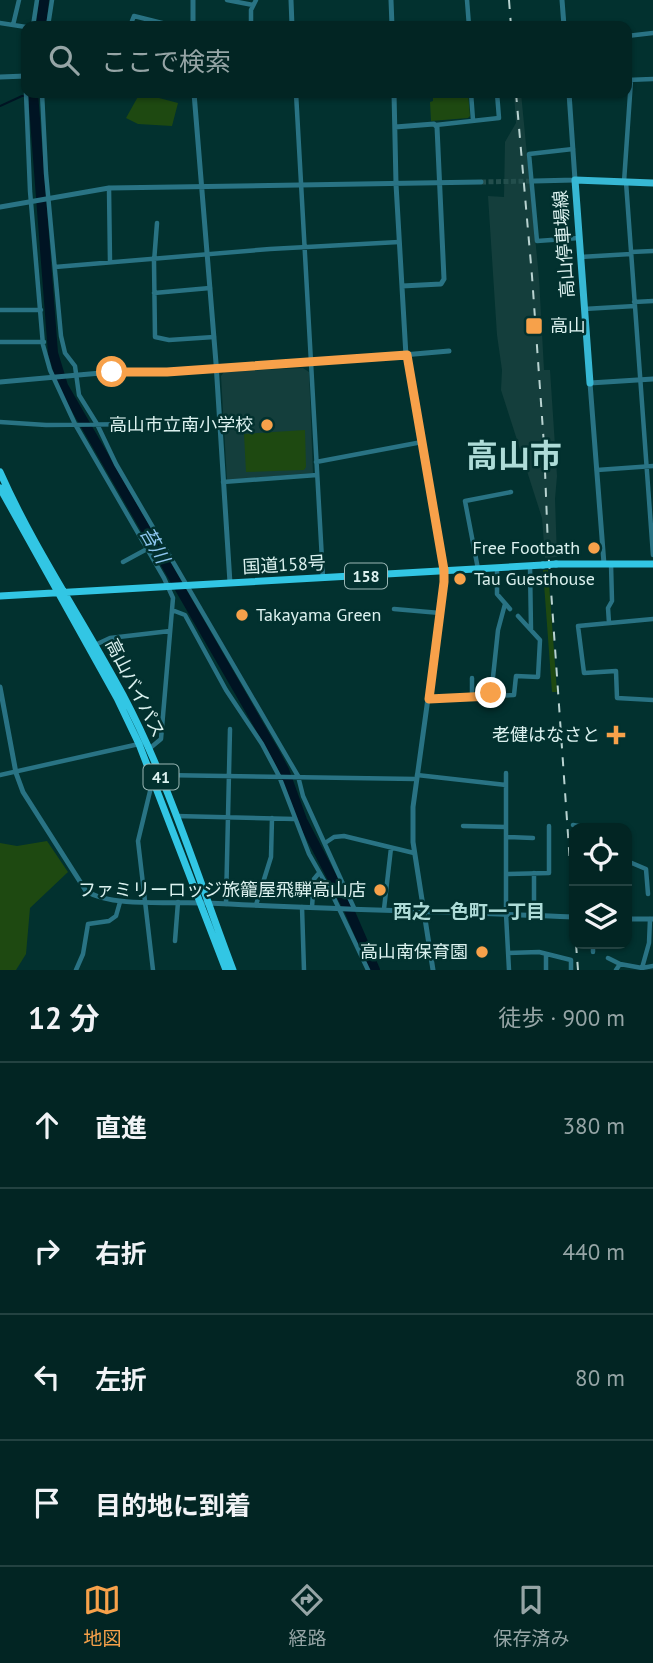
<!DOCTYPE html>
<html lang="ja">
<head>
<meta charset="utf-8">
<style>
  body { margin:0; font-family:"PT Sans","Noto Sans JP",sans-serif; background:#0c2d2b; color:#f1f3f6 }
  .controls { position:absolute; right:21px; bottom:21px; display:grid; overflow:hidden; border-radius:14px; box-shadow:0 2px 5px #0004 }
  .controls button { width:63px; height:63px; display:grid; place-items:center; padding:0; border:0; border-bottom:2px solid #234241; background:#022523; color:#f1f3f6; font:35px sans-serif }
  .stop { position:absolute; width:21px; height:21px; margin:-16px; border:5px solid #f7a14a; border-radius:50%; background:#fff }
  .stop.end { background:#f7a14a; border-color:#fff; box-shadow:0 2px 7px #0008 }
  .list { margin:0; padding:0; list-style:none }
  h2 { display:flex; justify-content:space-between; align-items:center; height:91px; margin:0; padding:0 28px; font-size:30px }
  h2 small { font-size:23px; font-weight:400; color:#96a5a6 }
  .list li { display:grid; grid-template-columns:46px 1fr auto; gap:21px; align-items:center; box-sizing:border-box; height:126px; padding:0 28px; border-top:2px solid #234241 }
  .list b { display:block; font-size:26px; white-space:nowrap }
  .list em { font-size:23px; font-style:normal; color:#96a5a6 }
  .icon { flex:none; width:38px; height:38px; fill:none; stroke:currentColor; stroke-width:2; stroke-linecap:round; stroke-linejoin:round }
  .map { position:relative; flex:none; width:653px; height:970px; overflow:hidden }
  .search { position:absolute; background:#022523; box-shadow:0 2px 5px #0004; left:21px; right:21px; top:21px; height:77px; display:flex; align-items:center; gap:18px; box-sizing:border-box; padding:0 24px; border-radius:14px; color:#96a5a6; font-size:26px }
  .sheet { height:595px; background:#022523 }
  nav { display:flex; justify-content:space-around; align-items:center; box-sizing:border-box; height:98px; border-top:2px solid #234241; background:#022523; font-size:19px; color:#96a5a6 }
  nav a { display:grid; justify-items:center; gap:4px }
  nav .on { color:#f7a14a }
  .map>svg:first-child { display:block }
  .built { fill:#143e3c }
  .green { fill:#1e4911 }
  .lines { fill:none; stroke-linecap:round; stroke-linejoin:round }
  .stream { stroke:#001423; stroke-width:2 }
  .river { stroke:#001423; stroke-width:10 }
  .tertiary-tunnel { stroke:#234e4c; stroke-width:5; stroke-dasharray:5 2.5; stroke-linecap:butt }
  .minor { stroke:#297384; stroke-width:4.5 }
  .tertiary { stroke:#297384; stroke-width:5 }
  .primary { stroke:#37b8d4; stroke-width:7 }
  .trunk { stroke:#32c6e4; stroke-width:7 }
  .rail { stroke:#b9d3d1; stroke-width:2; stroke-dasharray:9 9; stroke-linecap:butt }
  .trunk-bridge { stroke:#32c6e4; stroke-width:7 }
  .route { stroke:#f7a14a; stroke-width:9 }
  .poi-dot { fill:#f7a14a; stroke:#02312f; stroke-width:2.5 }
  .labels { text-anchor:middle; stroke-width:5; stroke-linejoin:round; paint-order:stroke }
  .shield { fill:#02312f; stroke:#9ab7b5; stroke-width:2 }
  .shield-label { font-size:16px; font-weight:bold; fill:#dbf1ef }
  .street-label { font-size:18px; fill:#dbf1ef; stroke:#02312f }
  .poi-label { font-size:18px; fill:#dbf1ef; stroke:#02312f; text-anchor:end }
  .water-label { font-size:19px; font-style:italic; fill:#8ec6ef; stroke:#02312f }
  .neighbourhood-label { font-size:19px; font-weight:bold; fill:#aedcd8; stroke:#02312f }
  .town-label { font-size:32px; font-weight:bold; fill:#aedcd8; stroke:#02312f }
</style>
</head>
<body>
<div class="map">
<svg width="653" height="970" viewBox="0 0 653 970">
  <rect width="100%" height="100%" fill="#02312f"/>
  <path class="built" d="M514,93H521L539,278L544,370H550L557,476L555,499L557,557L545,558L542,518L501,390L502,370L497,335L488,196L504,197L505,142L516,123Z
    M303,368L309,372L313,473L227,480L221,376L224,372Z"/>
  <path class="green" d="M140,93L178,103L172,126L138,124L126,118Z
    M433,93H468L470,116L468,118L431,121L430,102L433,101Z
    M305,430L306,467L304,470L246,472L244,434Z
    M543,570H548L557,692H552Z
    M47,841L68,872L30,908L26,954L16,970H0V843L17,846Z"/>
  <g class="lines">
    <path class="stream" d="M0,106L22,96H33"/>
    <path class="river" d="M41,26L44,0
      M33,93L53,353L63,386L276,755L284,770L302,820L349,910L375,970"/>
    <path class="tertiary-tunnel" d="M481,182L534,181"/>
    <path class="minor" d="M227,0L253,5
      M467,0L469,26
      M0,23L26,27
      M13,25L19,0
      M33,26L37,0
      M48,26L52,0
      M130,26L134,16L166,24L192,26
      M251,26V10L256,0
      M627,36L653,33
      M627,80L653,79
      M26,93L30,191L43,345L50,370L75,424L164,578L173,598L161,739L149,749
      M42,93L46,173L61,336L65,353L75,366L79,395L97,424L116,464L298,776L303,796L354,908
      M296,93L323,578
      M471,93L473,120
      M436,125L499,118L497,93
      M573,149L529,154L537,241L579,238
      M624,182L631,80
      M626,182L653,555
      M109,188L110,262
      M157,223L154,262L155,337L169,340L214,337
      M631,252L653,251
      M580,257L631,254
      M55,267L270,249L399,242
      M154,293L210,288
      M634,302L653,301
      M584,309L635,306
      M0,310H41
      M0,342H44
      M0,422L46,425L147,424
      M316,462L422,442
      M597,470L653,466
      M223,482L317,475
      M123,562L147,549
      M530,566L531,630
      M497,568V594L510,609
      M478,569L465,501L511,492
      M394,609L440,613
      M172,610L185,615L226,690L262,744L279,776L309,854L333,896L368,970
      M653,619L578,626L584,673L616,671L617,698L653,700
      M609,623L608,608L612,601L611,564
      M95,645L110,638L170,631
      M472,678V697
      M491,696L498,630L505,604
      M429,699L514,695L516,676L538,677L540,640L518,616
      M506,773V914L509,970
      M0,775L139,744
      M161,775L416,779
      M417,775L506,785
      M152,783L138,841L153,970
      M176,816L294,819
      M573,825L590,828
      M463,826L506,827
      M506,837L533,838
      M325,843L334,837L344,836L414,853
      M627,861L646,869L648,894
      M506,874L549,873V826
      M226,904L230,729
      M256,905L271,857L272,818
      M302,907L304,970
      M312,907L314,879L319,873
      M384,909L391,848
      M534,915V873
      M650,919L649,943L642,968L653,966
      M175,941L178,902
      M593,952V944
      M508,953L539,952L571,960V970
      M546,954V970
      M608,958L620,964L642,968
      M76,970L83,954L88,924L109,921L116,916L120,902
      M616,970L620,964"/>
    <path class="tertiary" d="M291,0L292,26
      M391,0L392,26
      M562,0L564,26
      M193,26V0
      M0,77L26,76
      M194,93L216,363L230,583
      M394,93L396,184L406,356L442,558L444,582L413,807V842L433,970
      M395,127L434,124L437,127L444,279L441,284L402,286
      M534,181L575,180L569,93
      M0,207L109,188L481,182
      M0,382L112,372L149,373L311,363L449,351
      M604,564L590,383L653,379
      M0,687L16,773L23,792L86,891C113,908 174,901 207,903C329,909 452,912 574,917
      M627,919H653"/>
    <path class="primary" d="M590,383L575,180L653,183"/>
    <path class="trunk" d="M0,472C34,549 83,620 123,695C169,782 198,878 233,970
      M0,488L117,698L139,744L226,970
      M556,564H653
      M0,596L543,565"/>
    <path class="rail" d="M509,0L511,26
      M516,93L532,276L544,445L548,547L574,921
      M576,944L578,970"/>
    <path class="trunk-bridge" d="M543,565L556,564"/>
  </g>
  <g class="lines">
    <path class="route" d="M112,372H167L407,355L444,570V582L429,699L491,696V693"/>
  </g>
  <g class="poi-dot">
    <rect x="525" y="317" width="18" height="18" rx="3.5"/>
    <circle cx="267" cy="425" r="7"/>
    <circle cx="594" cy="548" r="7"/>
    <circle cx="460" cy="579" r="7"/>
    <circle cx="242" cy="615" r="7"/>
    <path d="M612.5 724.5h7v7h7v7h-7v7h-7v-7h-7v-7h7z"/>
    <circle cx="380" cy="890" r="7"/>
    <circle cx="482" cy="952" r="7"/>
  </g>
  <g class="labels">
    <g class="shield">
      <rect x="345" y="563.5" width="42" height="25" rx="5"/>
      <rect x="143.5" y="764.5" width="35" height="25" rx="5"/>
    </g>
    <g class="shield-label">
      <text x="366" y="582">158</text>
      <text x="161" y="783">41</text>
    </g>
    <g class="street-label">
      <text transform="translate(564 244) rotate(-94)" y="6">高山停車場線</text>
      <text transform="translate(284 565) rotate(-3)" y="6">国道158号</text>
      <text transform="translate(135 688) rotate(63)" y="6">高山バイパス</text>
    </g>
    <g class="poi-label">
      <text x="550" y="332" text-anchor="start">高山</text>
      <text x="253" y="431">高山市立南小学校</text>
      <text x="580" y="554">Free Footbath</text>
      <text x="474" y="585" text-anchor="start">Tau Guesthouse</text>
      <text x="256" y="621" text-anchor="start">Takayama Green</text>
      <text x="600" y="741">老健はなさと</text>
      <text x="366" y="896">ファミリーロッジ旅籠屋飛騨高山店</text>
      <text x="468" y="958">高山南保育園</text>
    </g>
    <g class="water-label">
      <text transform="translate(155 545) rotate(60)" y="7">苔川</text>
    </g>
    <g class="neighbourhood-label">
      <text x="469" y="918">西之一色町一丁目</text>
    </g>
    <g class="town-label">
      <text x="514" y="467">高山市</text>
    </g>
  </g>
</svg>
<div class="controls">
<button><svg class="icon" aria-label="locate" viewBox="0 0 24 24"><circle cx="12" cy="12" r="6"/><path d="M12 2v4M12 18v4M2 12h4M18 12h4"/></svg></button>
<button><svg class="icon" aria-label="layers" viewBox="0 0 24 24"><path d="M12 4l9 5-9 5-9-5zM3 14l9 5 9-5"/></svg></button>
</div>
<div class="stop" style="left:112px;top:372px"></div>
<div class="stop end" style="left:491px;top:693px"></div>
<div class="search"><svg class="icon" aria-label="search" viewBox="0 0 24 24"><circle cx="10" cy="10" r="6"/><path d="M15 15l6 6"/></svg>ここで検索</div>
</div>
<section class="sheet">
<h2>12 分<small>徒歩 · 900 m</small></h2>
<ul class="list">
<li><svg class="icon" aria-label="ahead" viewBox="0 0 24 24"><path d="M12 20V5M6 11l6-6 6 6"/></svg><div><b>直進</b></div><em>380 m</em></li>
<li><svg class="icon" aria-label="right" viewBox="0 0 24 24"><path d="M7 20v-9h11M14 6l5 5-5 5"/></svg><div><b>右折</b></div><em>440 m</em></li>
<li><svg class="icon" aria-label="left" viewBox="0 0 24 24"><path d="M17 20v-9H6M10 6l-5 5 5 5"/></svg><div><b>左折</b></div><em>80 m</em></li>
<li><svg class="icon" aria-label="arrive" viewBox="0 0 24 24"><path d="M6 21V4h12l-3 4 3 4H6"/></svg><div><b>目的地に到着</b></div></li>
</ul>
</section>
<nav>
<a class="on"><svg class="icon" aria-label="map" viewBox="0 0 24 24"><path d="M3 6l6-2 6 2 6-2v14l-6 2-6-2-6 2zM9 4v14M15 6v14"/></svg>地図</a>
<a><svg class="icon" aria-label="directions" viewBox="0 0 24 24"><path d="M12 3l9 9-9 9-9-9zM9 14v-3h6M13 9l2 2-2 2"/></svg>経路</a>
<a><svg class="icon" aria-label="saved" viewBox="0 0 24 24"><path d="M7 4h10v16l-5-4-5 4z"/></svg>保存済み</a>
</nav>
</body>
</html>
